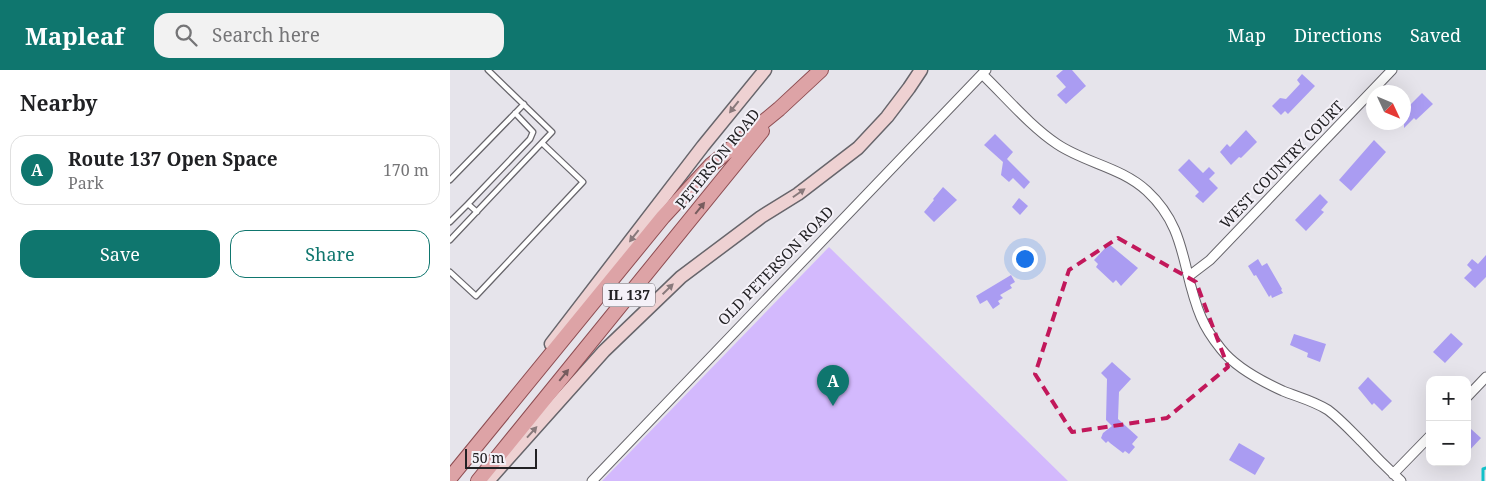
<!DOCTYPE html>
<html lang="en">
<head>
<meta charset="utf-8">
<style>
  body { margin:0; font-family:"Noto Serif",serif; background:#f2f2f2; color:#202124 }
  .controls { position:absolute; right:15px; bottom:15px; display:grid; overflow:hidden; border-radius:10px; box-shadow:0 5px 20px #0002 }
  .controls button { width:45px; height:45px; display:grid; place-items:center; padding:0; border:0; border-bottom:1px solid #e0e0e0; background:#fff; color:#202124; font:25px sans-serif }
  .compass { position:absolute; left:916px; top:15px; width:45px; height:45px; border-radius:50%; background:#fff; box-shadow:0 5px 20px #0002; rotate:134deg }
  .scale { position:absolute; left:15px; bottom:12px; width:72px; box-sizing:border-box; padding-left:5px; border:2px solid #222124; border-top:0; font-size:14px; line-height:18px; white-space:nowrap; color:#222124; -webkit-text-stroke:4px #f4f1f8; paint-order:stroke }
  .you { position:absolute; left:574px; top:188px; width:18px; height:18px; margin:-12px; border:4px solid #fff; border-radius:50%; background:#1a73e8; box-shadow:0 0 0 8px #1a73e833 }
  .badge { display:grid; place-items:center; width:32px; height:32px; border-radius:50%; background:#0f766e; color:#fff; font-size:16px; font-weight:700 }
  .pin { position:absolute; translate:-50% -41px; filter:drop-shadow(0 1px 2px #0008) }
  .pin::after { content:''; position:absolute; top:26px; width:18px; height:15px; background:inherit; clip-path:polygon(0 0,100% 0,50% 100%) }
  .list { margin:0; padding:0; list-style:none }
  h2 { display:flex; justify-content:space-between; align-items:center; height:65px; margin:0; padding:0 20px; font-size:21px }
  h2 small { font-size:16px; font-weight:400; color:#757577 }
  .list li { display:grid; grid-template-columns:32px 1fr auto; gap:15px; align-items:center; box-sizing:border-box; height:70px; margin:0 10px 10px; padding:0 10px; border:1px solid #e0e0e0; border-radius:15px }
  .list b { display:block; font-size:19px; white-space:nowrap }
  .list p { margin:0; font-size:16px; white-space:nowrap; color:#757577 }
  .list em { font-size:16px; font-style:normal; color:#757577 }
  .actions { display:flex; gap:10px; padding:15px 20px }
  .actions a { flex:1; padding:11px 0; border:1px solid #0f766e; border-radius:15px; text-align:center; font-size:18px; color:#0f766e }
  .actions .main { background:#0f766e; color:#fff }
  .icon { flex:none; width:28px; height:28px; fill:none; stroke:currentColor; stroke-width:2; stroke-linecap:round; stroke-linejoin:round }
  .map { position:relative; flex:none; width:1036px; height:411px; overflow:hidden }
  header { display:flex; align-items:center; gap:30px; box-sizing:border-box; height:70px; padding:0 25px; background:#0f766e; color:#fff }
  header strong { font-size:24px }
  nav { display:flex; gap:28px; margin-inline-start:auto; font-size:18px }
  .search { width:350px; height:45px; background:#f2f2f2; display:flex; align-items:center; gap:12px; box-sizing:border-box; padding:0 18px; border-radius:15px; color:#757577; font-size:19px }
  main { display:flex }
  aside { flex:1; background:#fff }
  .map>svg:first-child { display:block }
  .green { fill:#d3b9fd }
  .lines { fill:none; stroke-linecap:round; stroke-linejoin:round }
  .stream { stroke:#14c2ca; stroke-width:3 }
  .building { fill:#aa9cf2 }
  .lane-casing { stroke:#67656b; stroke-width:7 }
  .street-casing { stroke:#67656b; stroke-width:11 }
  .secondary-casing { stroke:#67656b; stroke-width:15 }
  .primary-casing { stroke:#8d4d52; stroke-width:16 }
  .lane { stroke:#fff; stroke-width:4.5 }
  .street { stroke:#fff; stroke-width:9 }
  .secondary { stroke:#eed1d2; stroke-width:12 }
  .primary { stroke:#dda3a6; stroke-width:14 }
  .oneway { fill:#88797b }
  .oneway2 { fill:#765c5e }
  .marked { fill:none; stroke:#c2185b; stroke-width:4; stroke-dasharray:10 6; stroke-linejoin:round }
  .labels { text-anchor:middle; stroke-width:4; stroke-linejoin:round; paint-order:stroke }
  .shield { fill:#f4f1f8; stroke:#615f64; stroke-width:1 }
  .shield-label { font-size:14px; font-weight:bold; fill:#222124 }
  .street-label { font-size:15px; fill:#222124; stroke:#f4f1f8 }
</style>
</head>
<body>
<header>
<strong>Mapleaf</strong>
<div class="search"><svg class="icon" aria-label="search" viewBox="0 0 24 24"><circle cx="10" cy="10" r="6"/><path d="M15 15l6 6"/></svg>Search here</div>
<nav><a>Map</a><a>Directions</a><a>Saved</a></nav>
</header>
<main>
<aside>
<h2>Nearby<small></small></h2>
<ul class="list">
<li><span class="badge">A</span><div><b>Route 137 Open Space</b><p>Park</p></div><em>170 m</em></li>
</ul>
<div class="actions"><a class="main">Save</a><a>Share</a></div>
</aside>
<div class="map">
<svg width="1036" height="411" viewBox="0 0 1036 411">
  <rect width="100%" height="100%" fill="#e6e4eb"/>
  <path class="green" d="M379,177L618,411H152Z"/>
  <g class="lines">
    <path class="stream" d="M1033,411V399L1036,398"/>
  </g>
  <path class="building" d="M613,0H622L636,16L616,34L607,25L616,17L606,6Z
    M852,4L865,16L838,44L835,41L831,45L822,36L830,28L836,29L850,14L847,10Z
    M972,23L983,34L966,50L964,48L954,58V41Z
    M796,60L807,72L791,88L789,87L781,95L770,82L777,74L780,77Z
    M545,64L563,82L557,89L580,112L574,119L563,108L559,112L551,105L553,92L534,75Z
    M924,70L936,82L901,121L889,110Z
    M739,89L753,103L759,97L765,103L759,109L768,118L753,133L745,126L749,122L728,100Z
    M493,117L507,130L484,152L474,142L484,130L483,129Z
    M870,124L878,132L871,140L874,142L856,161L845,150Z
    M569,128L578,136L570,145L562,137Z
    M659,174L688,198L671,216L666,210L663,213L646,197L648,194L644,190Z
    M1036,185V207L1025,218L1014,208L1022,200L1017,195L1022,189L1028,194Z
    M808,189L812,196L817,193L832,219L831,220L833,223L822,228L821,225L819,227L806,205L804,206L798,196Z
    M561,205L565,212L560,215L562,218L550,225L553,228L548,231L550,234L543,239L537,230L530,234L526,226Z
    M1001,263L1013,274L995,293L983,282Z
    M844,264L876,274L870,292L857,287L858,283L840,275Z
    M662,292L681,309L669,322L668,349L688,367L682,374L685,377L679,384L675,381L673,383L660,373L658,371L656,373L651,368L653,363L662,356L656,350L657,309L651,303Z
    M918,307L942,331L932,341L924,333L922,335L908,318Z
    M1021,359L1031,368L1017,383V363Z
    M789,373L815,388L805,405L779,390Z"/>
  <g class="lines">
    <g class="lane-casing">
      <path id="lane" d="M0,110L74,34
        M18,134L80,69L83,62L65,43
        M0,152L18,134L27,142
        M0,170L102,62L38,0
        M0,202L26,226L133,112L92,73"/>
    </g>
    <g class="street-casing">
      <path id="street" d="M532,4C556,27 580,56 607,74C635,93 671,97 697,121C738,159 731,200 751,247C756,259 763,269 771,279C786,298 811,311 833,321C848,327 864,331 878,340C890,349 900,360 911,371C924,385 937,398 951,411
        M739,206L760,190L942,0
        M1017,327L1036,307
        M943,404L980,366
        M142,411L536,0"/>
    </g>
    <g class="secondary-casing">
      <path id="secondary" d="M101,274L253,76L315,0
        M38,411L154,281L231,207L311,147L348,124L408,78L437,47L459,18L471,0"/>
    </g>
    <g class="primary-casing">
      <path id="primary" d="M0,408L213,147L261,95L329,39L371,0
        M28,411L312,61"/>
    </g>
    <use href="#lane" class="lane"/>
    <use href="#street" class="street"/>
    <use href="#secondary" class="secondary"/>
    <use href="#primary" class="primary"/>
  </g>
  <defs><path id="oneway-solid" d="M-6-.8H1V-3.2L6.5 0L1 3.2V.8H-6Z" transform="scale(1.25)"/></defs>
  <g class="oneway">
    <use href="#oneway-solid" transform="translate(284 37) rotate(128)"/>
    <use href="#oneway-solid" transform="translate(349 123) rotate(-35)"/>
    <use href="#oneway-solid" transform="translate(184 166) rotate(128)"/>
    <use href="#oneway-solid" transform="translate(218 219) rotate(-44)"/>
    <use href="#oneway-solid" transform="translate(82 362) rotate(-48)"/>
  </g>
  <g class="oneway2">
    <use href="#oneway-solid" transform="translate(250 138) rotate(-51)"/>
    <use href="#oneway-solid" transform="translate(114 305) rotate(-51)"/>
  </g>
  <path class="marked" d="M668,168L746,212L778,297L717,348L622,362L585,304L619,200Z"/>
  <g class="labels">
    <rect class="shield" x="153" y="213.5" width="52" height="23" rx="4"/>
    <g class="shield-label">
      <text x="179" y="230">IL 137</text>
    </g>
    <g class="street-label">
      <text transform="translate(268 89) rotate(-51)" y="5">PETERSON ROAD</text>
      <text transform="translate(832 95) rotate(-46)" y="5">WEST COUNTRY COURT</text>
      <text transform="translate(326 196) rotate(-46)" y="5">OLD PETERSON ROAD</text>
    </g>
  </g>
</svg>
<div class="controls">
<button>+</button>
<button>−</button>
</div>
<svg class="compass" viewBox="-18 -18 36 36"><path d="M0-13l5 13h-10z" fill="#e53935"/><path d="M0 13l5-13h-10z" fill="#757577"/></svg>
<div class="scale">50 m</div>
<div class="you"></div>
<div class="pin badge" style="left:383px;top:336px">A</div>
</div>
</main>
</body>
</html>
